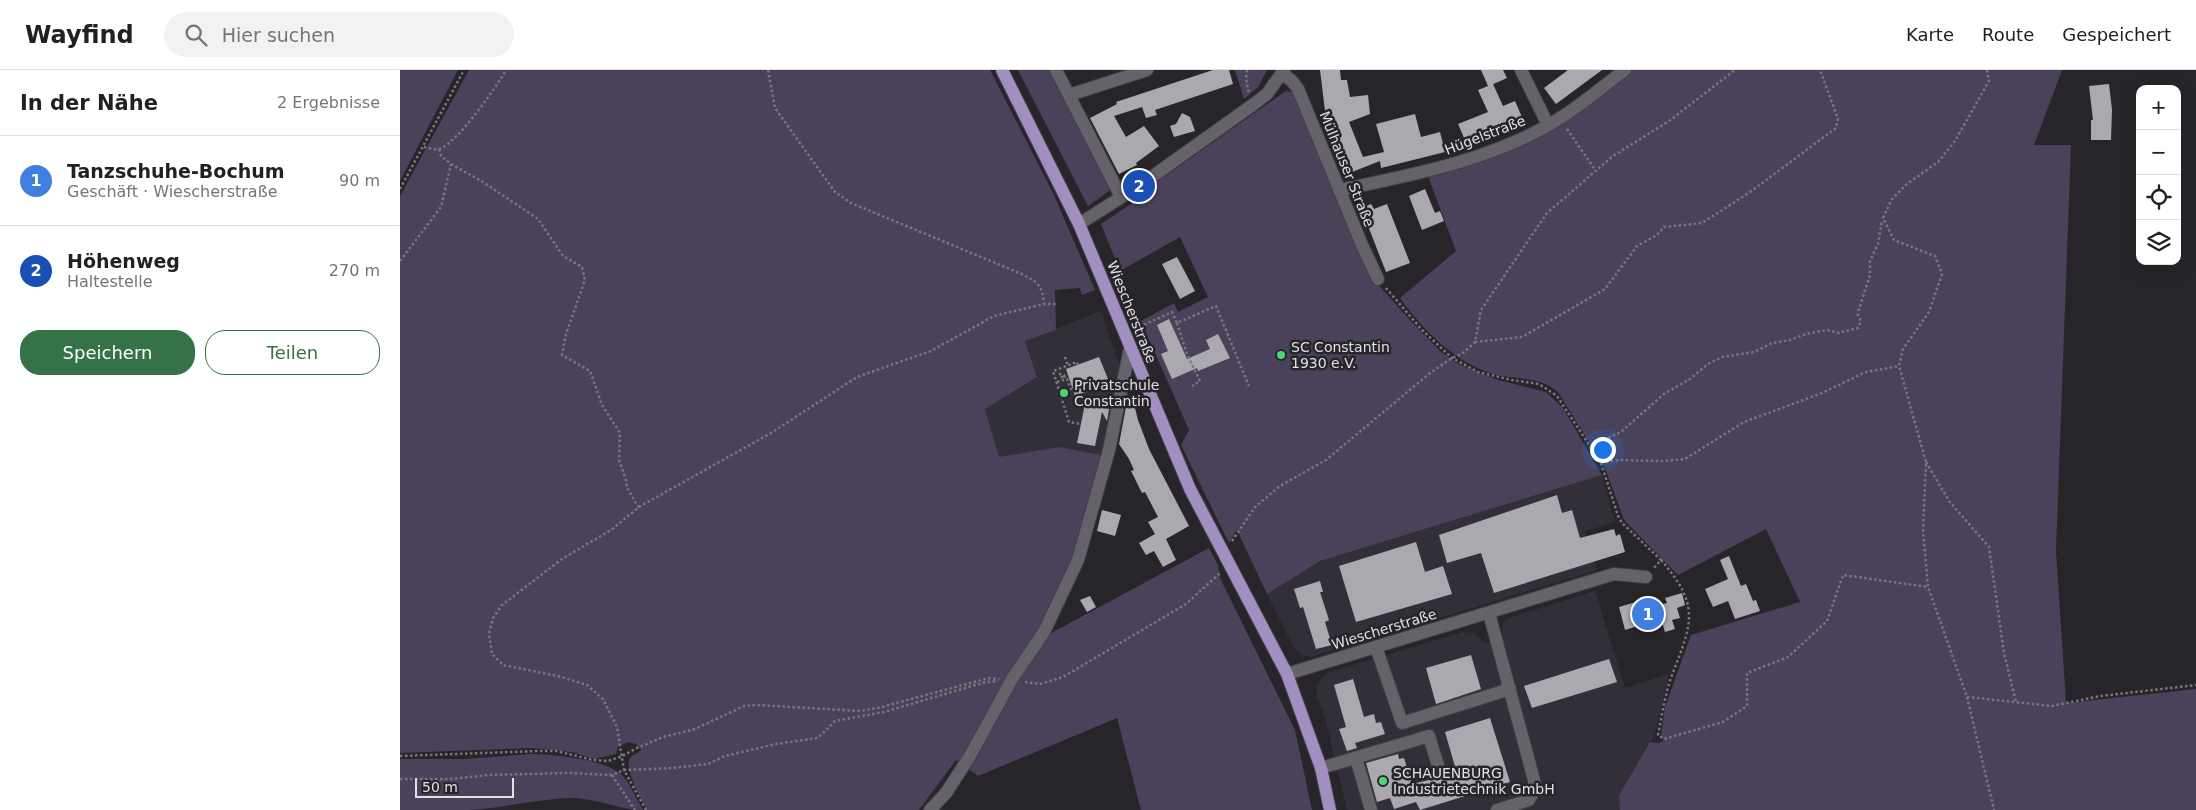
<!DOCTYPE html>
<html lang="de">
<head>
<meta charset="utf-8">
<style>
  body { margin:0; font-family:"DejaVu Sans",sans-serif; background:#f2f2f2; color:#202124 }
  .controls { position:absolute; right:15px; top:15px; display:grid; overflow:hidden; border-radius:10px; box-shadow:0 5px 20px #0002 }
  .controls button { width:45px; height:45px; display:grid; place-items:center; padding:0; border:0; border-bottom:1px solid #e0e0e0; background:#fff; color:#202124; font:25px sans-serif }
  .scale { position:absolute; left:15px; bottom:12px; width:99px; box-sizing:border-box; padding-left:5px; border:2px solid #e1e0e4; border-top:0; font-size:14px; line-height:18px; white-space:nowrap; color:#e1e0e4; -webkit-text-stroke:4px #27252a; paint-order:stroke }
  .you { position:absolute; left:1202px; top:379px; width:18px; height:18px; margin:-12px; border:4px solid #fff; border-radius:50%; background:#1a73e8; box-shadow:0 0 0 8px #1a73e833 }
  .badge { display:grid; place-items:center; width:32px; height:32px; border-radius:50%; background:#357248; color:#fff; font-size:16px; font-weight:700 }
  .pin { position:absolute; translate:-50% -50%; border:2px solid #fff; box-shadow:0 1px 5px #0006 }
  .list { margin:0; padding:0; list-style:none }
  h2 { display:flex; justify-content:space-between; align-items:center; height:65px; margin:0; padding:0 20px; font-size:21px }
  h2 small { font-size:16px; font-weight:400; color:#757577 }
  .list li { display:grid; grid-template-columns:32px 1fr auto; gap:15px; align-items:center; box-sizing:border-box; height:90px; padding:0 20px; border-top:1px solid #e0e0e0 }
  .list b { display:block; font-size:19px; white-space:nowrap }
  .list p { margin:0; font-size:16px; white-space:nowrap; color:#757577 }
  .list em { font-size:16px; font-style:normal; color:#757577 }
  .actions { display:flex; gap:10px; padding:15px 20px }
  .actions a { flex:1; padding:11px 0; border:1px solid #357248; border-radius:20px; text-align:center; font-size:18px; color:#357248 }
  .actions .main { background:#357248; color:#fff }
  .icon { flex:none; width:28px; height:28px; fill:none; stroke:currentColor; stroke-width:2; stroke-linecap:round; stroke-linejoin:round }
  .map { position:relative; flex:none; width:1796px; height:740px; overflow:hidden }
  header { display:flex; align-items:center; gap:30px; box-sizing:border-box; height:70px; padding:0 25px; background:#fff; border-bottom:1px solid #e0e0e0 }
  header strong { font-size:24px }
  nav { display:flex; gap:28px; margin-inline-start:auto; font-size:18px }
  .search { width:350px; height:45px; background:#f2f2f2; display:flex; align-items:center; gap:12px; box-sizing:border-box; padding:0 18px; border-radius:28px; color:#757577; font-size:19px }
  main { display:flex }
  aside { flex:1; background:#fff }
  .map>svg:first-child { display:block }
  .built { fill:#322f38 }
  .green { fill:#4a425b }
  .building { fill:#aba9af }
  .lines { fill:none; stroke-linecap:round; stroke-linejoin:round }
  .minor-casing { stroke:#424045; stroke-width:14 }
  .major-casing { stroke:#424045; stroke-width:14 }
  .path { stroke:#78777b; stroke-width:2.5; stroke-dasharray:2.5 2.5; stroke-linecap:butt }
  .minor { stroke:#656369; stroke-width:12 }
  .major { stroke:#a18fc2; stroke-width:12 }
  .path-bridge { stroke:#78777b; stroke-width:2.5; stroke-dasharray:2.5 2.5; stroke-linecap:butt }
  .poi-dot { fill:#4ed675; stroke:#27252a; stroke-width:2 }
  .labels { text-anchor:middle; stroke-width:5; stroke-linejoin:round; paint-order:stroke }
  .street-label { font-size:14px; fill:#e1e0e4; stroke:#27252a }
  .poi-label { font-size:14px; fill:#e1e0e4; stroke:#27252a; text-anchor:start }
</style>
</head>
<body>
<header>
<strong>Wayfind</strong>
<div class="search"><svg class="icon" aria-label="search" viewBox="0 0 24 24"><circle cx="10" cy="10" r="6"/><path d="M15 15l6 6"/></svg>Hier suchen</div>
<nav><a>Karte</a><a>Route</a><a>Gespeichert</a></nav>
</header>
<main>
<aside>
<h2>In der Nähe<small>2 Ergebnisse</small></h2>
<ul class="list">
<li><span class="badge" style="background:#3f7fe0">1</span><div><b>Tanzschuhe-Bochum</b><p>Geschäft · Wiescherstraße</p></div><em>90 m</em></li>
<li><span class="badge" style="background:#1a4fb4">2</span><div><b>Höhenweg</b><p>Haltestelle</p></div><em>270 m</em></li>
</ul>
<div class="actions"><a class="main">Speichern</a><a>Teilen</a></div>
</aside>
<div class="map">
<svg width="1796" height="740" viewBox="0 0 1796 740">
  <rect width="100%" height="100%" fill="#27252a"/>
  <path class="built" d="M701,241L722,303L702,385L659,377L599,388L585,339L637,307L625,271Z
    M1202,405L1215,452L1185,461L1197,500L911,587L902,585L894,578L867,524L920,491Z
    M1195,521L1225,618L1269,604L1255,665L1219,725L1220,740H947L926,652L916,623L917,614L921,608L927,603L1063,562L1075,563L1085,573L1103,567L1101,557L1106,549Z"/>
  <path class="green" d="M0,0H58L0,111Z
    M69,0H590L653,123L695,220L682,225L680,218L655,220L656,260L625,271L637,307L585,339L599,387L659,377L702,385L675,489L642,568L809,478L818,495L820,508L895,660L912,740H741L717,648L578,706L556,690L519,740H247C242,730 222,697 231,687C234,684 238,684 241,680L236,674L228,672L218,677L216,684L194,689L172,682L132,678L0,683V126Z
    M618,0H651L712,119L688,136Z
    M835,0H867L858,17L844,29Z
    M1228,0H1662L1634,75H1671L1656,480L1666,633L1796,619V740H1220L1219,725L1250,672L1259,673L1264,670L1261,666L1265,637L1291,565L1400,532L1366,459L1278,505L1224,450L1205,398L1158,322C1140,306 1119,310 1097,305C1056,294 1024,261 1000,228L1056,181L1028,106L1096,83Z
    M886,21L894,23L961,187L974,210L1009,249L1040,281L1058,294L1095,309L1146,322L1163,338L1202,405L920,491L867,524L837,460L829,473L781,375L789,360L741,251L774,233L778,242L808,227L780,167L720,201L701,154L749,122L748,118Z
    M133,684C157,685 206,689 223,706C231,715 237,730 243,740C219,740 197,728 172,728C137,729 103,738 69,740C46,740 23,740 0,740V689H63Z"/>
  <path class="building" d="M813,0H829L833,14L755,40L757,45L746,48L742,37L714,46L726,67L744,56L759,76L736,93L737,95L719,104L690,48L717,34L716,32Z
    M920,0H940L941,10H947L950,27L968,25L970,44L949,52L963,87L984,82L976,54L1015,44L1021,67L1040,62L1045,82L981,98L980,91L947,104L926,49Z
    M1081,0H1103L1107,8L1089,16L1093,14L1103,36L1115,31L1125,54L1068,77L1058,54L1088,42L1078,20L1088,16Z
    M1168,0H1202L1156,34L1144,18Z
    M1709,14L1712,40L1711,70H1691V50H1693L1689,16Z
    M782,43L790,47L795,61L774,67L770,56L776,54Z
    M1025,119L1035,143L1040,141L1044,151L1022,160L1009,126Z
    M971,134L974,139L987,134L1010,193L986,202L961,138Z
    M777,187L795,221L780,229L762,194Z
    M769,249L787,289L810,279L806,270L818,264L830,288L798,301L797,298L772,309L761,284L768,281L757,255Z
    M699,287L708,309L690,315L692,320L675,326L666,299Z
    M728,326H732L738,350L749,379L789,456L766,469L776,490L763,497L754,481L746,485L739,473L755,464L748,452L758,447L745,422L742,423L731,401L734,400L729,389L719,374Z
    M685,334L709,339L707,351L702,342L695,376L677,373Z
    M1157,425L1162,443L1172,440L1180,468L1214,459L1216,466L1220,464L1225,482L1094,523L1081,483L1047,493L1039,465Z
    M702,440L721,445L715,466L697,461Z
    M1016,472L1025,502L1043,496L1052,524L956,552L939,496Z
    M1329,486L1341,516L1346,514L1353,531L1356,530L1360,541L1335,549L1328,531L1313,537L1305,519L1328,509L1320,490Z
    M920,511L923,522H920L929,550L925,552L932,575L916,579L903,537L900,538L894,519Z
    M1282,523L1285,535L1277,538L1280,548L1272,550L1275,559L1265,562L1261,549L1225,560L1219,537L1236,532L1239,542L1267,533L1265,528Z
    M690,526L696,537L687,542L680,530Z
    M1071,585L1081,619L1036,634L1026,598Z
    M1209,589L1217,612L1132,638L1124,616Z
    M953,609L964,647L974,644L976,653L981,652L985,664L955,673L957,678L947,681L939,659L946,657L934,615Z
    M1090,648L1110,712L1020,740L1016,732L994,739L990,728L977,732L966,693L998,684L999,689L1004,688L1012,714L1042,707L1056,700L1045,662Z"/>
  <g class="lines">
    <g class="minor-casing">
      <path id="minor" d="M656,0L721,127
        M1121,0L1148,55
        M883,4L892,11L898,19L962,175L978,209
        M669,25L747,0
        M939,120C1012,105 1097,89 1160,48C1183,34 1203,16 1225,0
        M679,154L739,116L854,34L867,24L884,0
        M1089,543L1134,710V721L1129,730L1097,740
        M976,577L1002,653L1110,619
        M887,604L1214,504L1246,507
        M956,688L971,740
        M921,698L1029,666L1039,699
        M530,740L546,723L570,686L612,609L644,562L678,490L709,380L730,278"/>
    </g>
    <g class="major-casing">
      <path id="major" d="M602,0L679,154L790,419L887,604L921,698L930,740"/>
    </g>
    <path class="path" d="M368,0L375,38L435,122L451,133L622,204C639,213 642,215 644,234
      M847,0L846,9L849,24
      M1587,0L1589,11L1555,71L1538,92L1507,114L1492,129L1483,148L1494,170L1535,186L1542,204L1529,242L1503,279L1499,296L1526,392L1523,461L1528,517L1567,627L1594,740
      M1167,59L1196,101
      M24,77C28,78 35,80 39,79C56,75 97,16 106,0
      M39,79L41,86L51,94L83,112L138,149L163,186L182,197L185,210L166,264L162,285L190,301L202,335L220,363L219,390L226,410L227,418C232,424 233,431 239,437
      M0,119L64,0
      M0,191L41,137L51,94
      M986,218L1022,260L1052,288L1078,302L1112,310L1139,314L1157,326L1201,393L1218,446L1222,453L1261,490L1254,498
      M777,253L787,284L800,311L792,316
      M735,259L772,242L777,253L816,236L849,316
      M1075,272L1122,267L1205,219L1237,176L1257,165L1264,157L1302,153L1350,122L1436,58L1438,49L1420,0
      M665,287L668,296
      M678,295L677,292L653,301L669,352L681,354
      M663,307H660V304L664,305L665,309
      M657,312L667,309L671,319L673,318
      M1190,376L1221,362L1264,324L1290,309L1308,294L1322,287L1354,282L1372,273L1390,270L1406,264L1427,260L1438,263L1458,258L1461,251L1458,245L1459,239L1470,205V191L1478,174L1482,150
      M1526,392L1549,431L1589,477L1604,583L1616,632
      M1201,393L1219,390L1263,391L1285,389L1344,352L1422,323L1466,302L1499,296
      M832,471L855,437L880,416L926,390L1030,303L1052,288L1062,284L1075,272L1081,240L1147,143L1213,86L1269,51L1335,0
      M1261,490C1301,536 1292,553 1272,605C1265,624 1262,645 1258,665L1264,669L1323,652L1347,636V603L1388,587L1427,551L1443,505L1528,517
      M625,612L640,614L663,607L786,534L820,503
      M1567,627L1652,636L1701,626L1796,615
      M0,686L138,681H156L193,690L208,691L220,687L237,678L263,667L295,659L344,636L357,635L460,641L478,638L589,608L599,609
      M212,705L235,740
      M0,709H52L88,705L167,703L212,705L224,700L273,698L308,694L325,686L376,674L418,668L435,651L484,642L586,612L598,611
      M246,740L224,700L217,657L203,629L187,615L158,606L103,595L92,584L89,564L93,548L102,535L162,489L211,460L239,437L371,363L457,307L531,281L594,246L644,234H657"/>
    <use href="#minor" class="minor"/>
    <use href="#major" class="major"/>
    <path class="path-bridge" d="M663,307L668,305"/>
  </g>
  <g class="poi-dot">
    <circle cx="881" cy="285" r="5"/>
    <circle cx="664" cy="323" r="5"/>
    <circle cx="983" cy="711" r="5"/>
  </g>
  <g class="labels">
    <g class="street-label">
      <text transform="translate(1085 65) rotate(-21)" y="5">Hügelstraße</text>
      <text transform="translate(947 99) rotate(68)" y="5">Mülhauser Straße</text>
      <text transform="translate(732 242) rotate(68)" y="5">Wiescherstraße</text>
      <text transform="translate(984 559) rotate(-17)" y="5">Wiescherstraße</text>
    </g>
    <g class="poi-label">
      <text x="891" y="282">SC Constantin<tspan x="891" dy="16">1930 e.V.</tspan></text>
      <text x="674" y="320">Privatschule<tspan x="674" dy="16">Constantin</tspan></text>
      <text x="993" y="708">SCHAUENBURG<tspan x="993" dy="16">Industrietechnik GmbH</tspan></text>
    </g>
  </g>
</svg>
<div class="controls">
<button>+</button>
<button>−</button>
<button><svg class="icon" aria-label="locate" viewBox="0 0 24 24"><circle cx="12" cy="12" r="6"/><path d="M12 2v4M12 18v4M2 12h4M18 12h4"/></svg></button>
<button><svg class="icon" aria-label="layers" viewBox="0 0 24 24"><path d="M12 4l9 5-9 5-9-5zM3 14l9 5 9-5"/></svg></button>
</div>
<div class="scale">50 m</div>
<div class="you"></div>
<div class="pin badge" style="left:1248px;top:544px;background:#3f7fe0">1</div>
<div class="pin badge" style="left:739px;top:116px;background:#1a4fb4">2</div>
</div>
</main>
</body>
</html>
